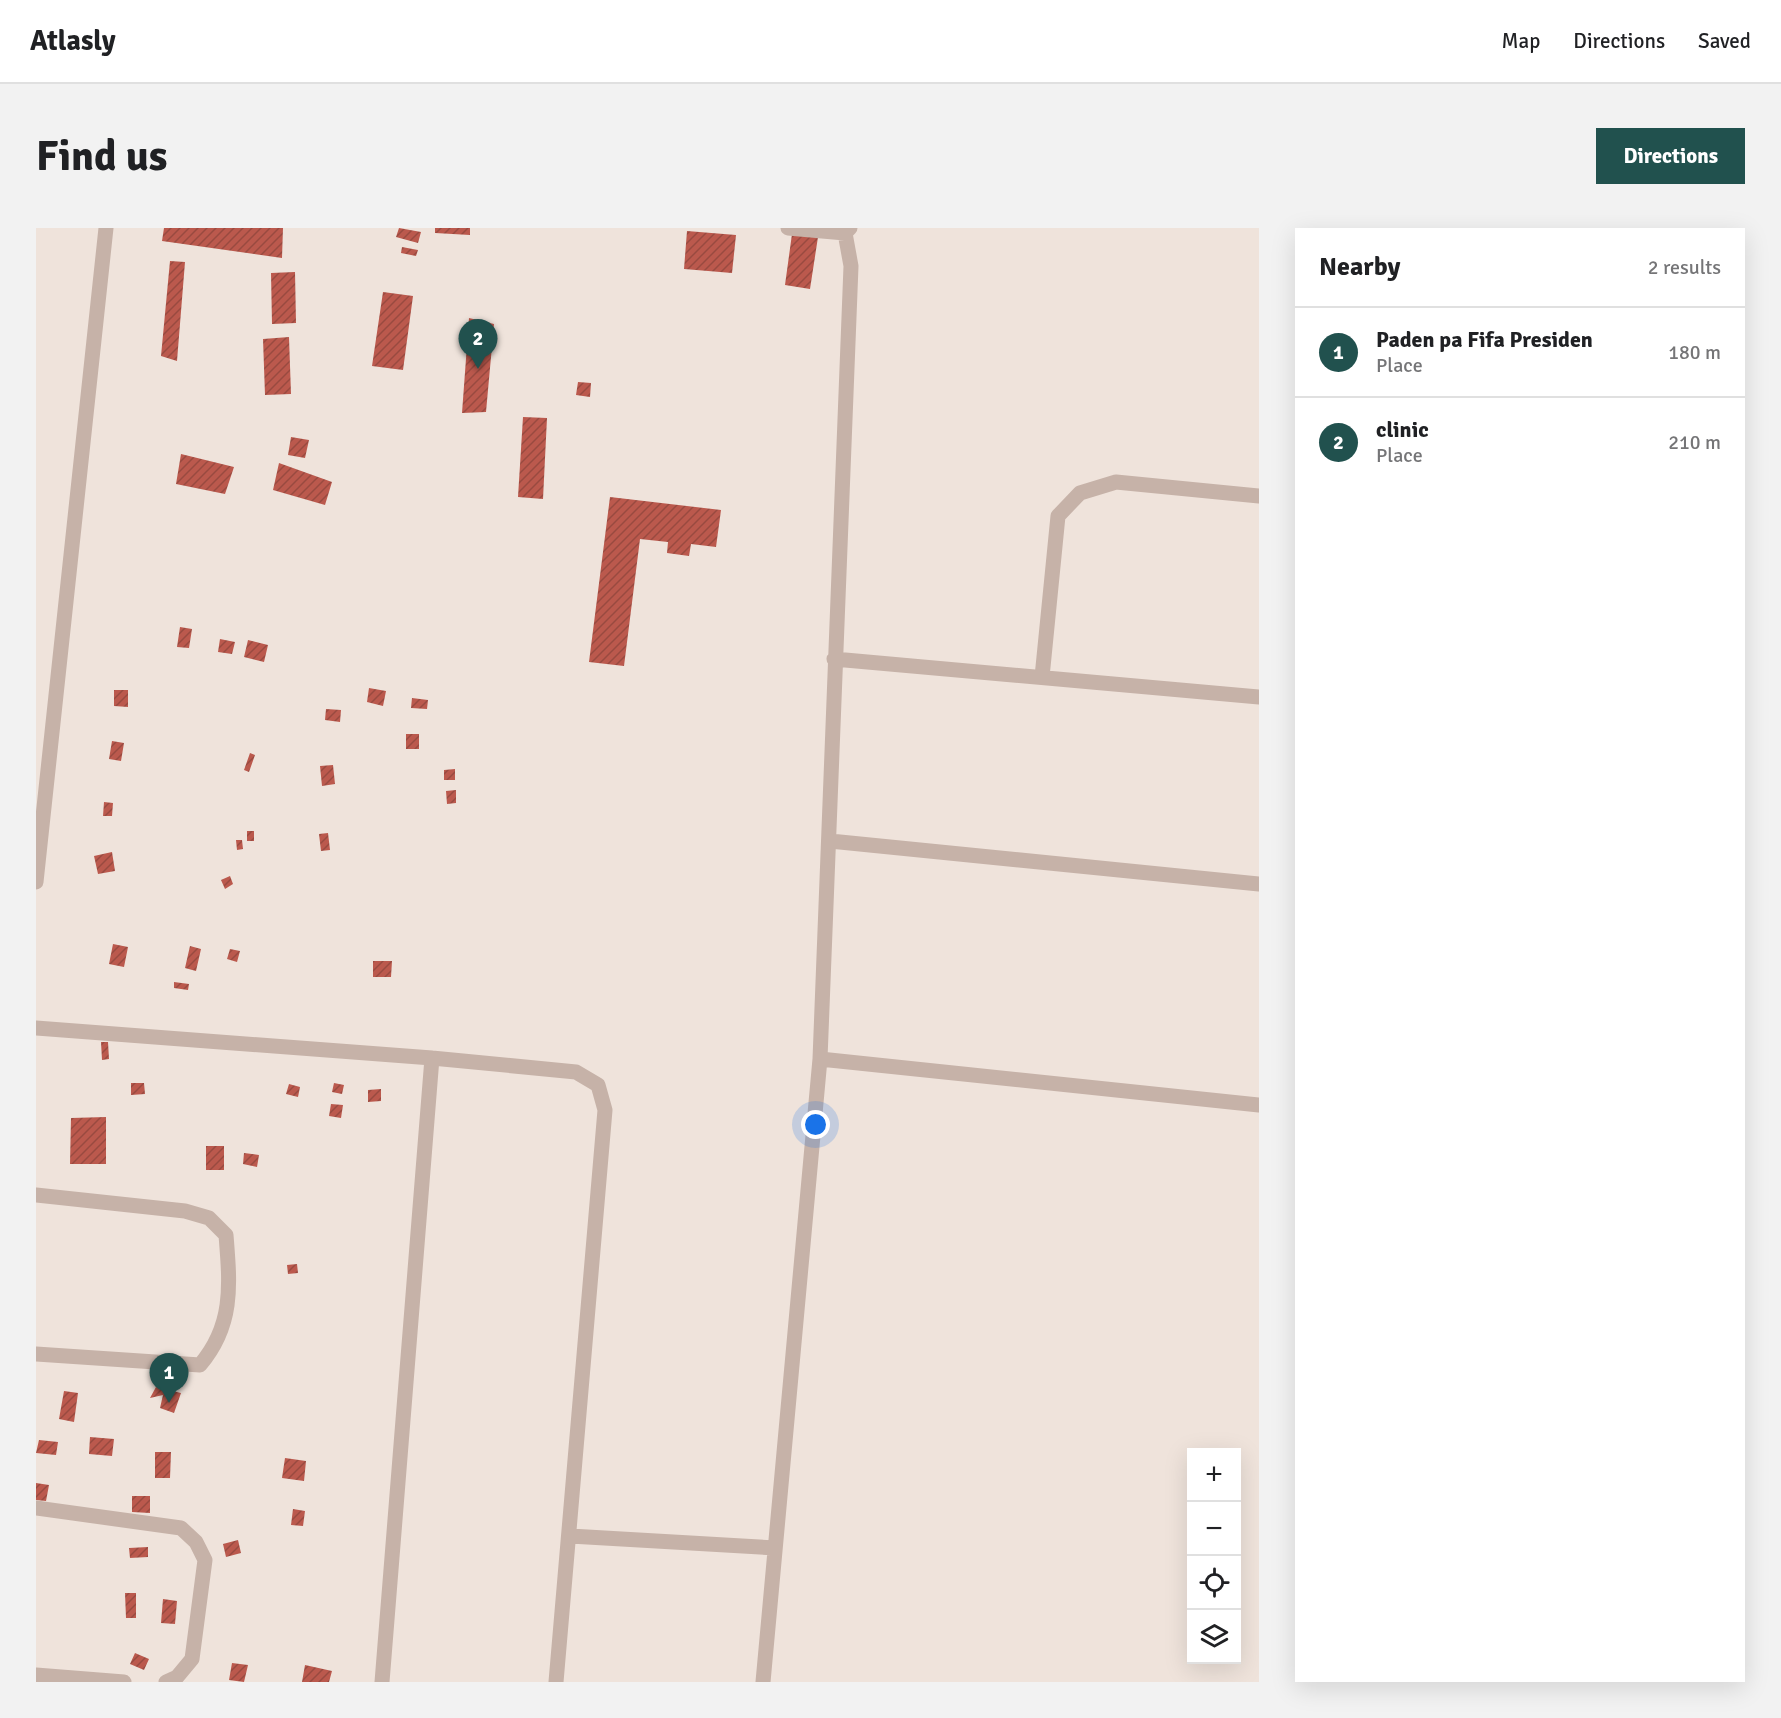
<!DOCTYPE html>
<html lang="en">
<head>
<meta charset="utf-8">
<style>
  body { margin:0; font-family:Signika,sans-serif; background:#f2f2f2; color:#202124 }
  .controls { position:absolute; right:18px; bottom:18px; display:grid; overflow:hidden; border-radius:0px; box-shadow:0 6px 24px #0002 }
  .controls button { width:54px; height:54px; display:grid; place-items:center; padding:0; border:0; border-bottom:2px solid #e0e0e0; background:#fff; color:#202124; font:30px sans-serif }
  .you { position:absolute; left:780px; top:897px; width:21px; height:21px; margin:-15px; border:4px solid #fff; border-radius:50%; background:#1a73e8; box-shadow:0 0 0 9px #1a73e833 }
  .badge { display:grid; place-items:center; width:39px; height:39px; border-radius:50%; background:#21514e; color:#fff; font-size:20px; font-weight:700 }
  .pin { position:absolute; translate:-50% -50px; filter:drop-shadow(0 2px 3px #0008) }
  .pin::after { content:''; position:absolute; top:32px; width:21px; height:18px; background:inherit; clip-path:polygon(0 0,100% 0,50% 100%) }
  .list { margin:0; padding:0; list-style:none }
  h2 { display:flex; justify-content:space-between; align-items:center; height:78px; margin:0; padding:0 24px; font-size:26px }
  h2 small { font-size:20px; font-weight:400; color:#757577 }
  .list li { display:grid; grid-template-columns:39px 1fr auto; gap:18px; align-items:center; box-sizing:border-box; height:90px; padding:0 24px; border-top:2px solid #e0e0e0 }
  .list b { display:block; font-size:22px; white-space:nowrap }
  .list p { margin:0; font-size:20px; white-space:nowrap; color:#757577 }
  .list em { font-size:20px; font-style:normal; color:#757577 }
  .icon { flex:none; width:33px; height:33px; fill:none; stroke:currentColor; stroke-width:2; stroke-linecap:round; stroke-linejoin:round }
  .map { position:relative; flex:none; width:1223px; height:1454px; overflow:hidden; border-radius:0px }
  header { display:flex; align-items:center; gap:36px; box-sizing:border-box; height:84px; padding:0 30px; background:#fff; border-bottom:2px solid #e0e0e0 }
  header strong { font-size:28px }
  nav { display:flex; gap:33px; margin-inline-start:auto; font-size:21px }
  .intro { display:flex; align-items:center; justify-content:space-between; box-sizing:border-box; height:144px; padding:0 36px }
  h1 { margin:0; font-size:42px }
  .button { padding:15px 27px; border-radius:0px; background:#21514e; color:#fff; font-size:21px; font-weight:700 }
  main { display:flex; gap:36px; padding:0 36px }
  aside { flex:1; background:#fff; border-radius:0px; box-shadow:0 6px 24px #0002 }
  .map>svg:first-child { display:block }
  .building { fill:url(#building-hatch) }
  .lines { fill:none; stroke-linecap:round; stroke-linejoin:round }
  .minor { stroke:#c6b2a8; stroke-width:15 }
</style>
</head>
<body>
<header>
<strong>Atlasly</strong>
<nav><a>Map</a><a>Directions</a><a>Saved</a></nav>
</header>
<div class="intro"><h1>Find us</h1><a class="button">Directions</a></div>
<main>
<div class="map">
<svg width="1223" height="1454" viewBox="0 0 1223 1454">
  <defs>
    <pattern id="building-hatch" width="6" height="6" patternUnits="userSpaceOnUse" patternTransform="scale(1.5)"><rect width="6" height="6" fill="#bb594d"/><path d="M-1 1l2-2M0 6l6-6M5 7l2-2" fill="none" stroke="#994a40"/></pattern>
  </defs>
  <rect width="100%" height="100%" fill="#efe3db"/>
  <path class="building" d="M128,0H247L246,30L126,13Z
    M363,0L385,4L382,15L360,9Z
    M399,0H434V7L399,5Z
    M651,3L700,7L696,45L648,41Z
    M756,6L782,9L774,61L749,57Z
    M366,19L382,22L380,28L365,25Z
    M134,33L149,34L141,133L125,128Z
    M259,44L260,95L236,96L235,45Z
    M347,64L377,68L367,142L336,138Z
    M433,90L458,96L450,184L426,185Z
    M253,109L255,166L229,167L227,111Z
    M542,154L555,155L554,169L540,167Z
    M487,189L511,190L507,271L482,269Z
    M255,209L273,212L269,230L252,227Z
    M145,226L198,239L189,266L140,256Z
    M243,235L296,254L289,277L237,262Z
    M574,269L685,282L680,319L655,316L653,328L631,325L632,314L604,311L588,438L553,434Z
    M144,399L156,401L153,420L141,419Z
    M184,411L199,414L196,426L182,424Z
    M212,412L232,417L228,434L208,429Z
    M333,460L350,463L347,478L331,474Z
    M78,462H92V479L78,478Z
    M376,470L392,472L391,481L375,480Z
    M290,481L305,482L304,494L289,492Z
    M370,506H383V521H370Z
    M76,513L88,515L85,533L73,531Z
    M214,525L219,527L213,544L208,542Z
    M297,537L299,556L286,558L284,538Z
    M419,541V552H408V542Z
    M420,562V575L411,576L410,563Z
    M68,574L77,575L76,588H67Z
    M211,603H218V613H211Z
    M292,605L294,622L285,623L283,606Z
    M200,612H206L207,621L201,622Z
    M76,624L79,643L62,646L58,628Z
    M194,648L197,656L189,661L185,652Z
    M77,716L92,719L88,739L73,736Z
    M154,718L165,721L160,743L149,740Z
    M194,721L204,723L201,734L191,731Z
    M337,733H356L355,749H337Z
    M138,754L153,756L152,762L138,760Z
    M65,814H72L73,831L66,832Z
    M95,855H108L109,866L95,867Z
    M298,855L308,857L306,866L296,864Z
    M253,856L264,859L262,869L250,866Z
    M345,861V873L332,874V862Z
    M295,876L307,877L305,890L293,888Z
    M70,889V936H34L35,890Z
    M170,918H188V942H170Z
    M208,925L223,927L221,939L207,936Z
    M261,1036L262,1045L252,1046L251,1037Z
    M120,1159L145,1165L138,1185L124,1180L127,1167L114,1170Z
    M28,1163L42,1165L38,1194L23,1191Z
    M54,1209L78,1211L76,1228L53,1226Z
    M3,1212L22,1214L20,1227L0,1225Z
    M119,1224H135L134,1250H119Z
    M249,1230L270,1233L268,1253L246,1250Z
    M0,1255L13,1257L10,1273L0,1272Z
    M96,1268H114V1285L96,1284Z
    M257,1281L269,1283L267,1298L255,1297Z
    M202,1312L205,1325L190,1329L187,1316Z
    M112,1319V1329L94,1330L93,1320Z
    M89,1365H100V1390H90Z
    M127,1371L141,1373L139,1396L125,1395Z
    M99,1425L113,1431L108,1442L94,1436Z
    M196,1435L212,1437L208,1454L193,1452Z
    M269,1437L296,1443L293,1454H266Z"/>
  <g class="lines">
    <path class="minor" d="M752,0L809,5L814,0
      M798,431L1223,469
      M1006,449L1022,288L1044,265L1080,254L1223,268
      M794,613L1223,656
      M0,654L70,0
      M0,800L396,830L540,844L562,857L569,882L520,1454
      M784,831L1223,877
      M0,967L149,983L173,990L190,1007C194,1057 198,1097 164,1137L0,1126
      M0,1280L145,1300L160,1314L169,1332L156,1431L141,1449L130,1454
      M534,1308L739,1320
      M0,1447L88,1454
      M346,1454L396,830
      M727,1454L784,831L815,38L809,5"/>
  </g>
</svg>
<div class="controls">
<button>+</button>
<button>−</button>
<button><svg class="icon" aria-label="locate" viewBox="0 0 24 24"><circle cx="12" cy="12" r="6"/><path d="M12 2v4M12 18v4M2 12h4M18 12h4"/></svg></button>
<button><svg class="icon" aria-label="layers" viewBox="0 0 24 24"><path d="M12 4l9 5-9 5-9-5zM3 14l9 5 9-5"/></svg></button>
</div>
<div class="you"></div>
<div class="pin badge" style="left:133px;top:1175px">1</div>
<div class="pin badge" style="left:442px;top:141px">2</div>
</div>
<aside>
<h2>Nearby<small>2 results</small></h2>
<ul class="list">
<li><span class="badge">1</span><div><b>Paden pa Fifa Presiden</b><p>Place</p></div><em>180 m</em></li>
<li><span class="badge">2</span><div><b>clinic</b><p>Place</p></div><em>210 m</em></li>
</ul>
</aside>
</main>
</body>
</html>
